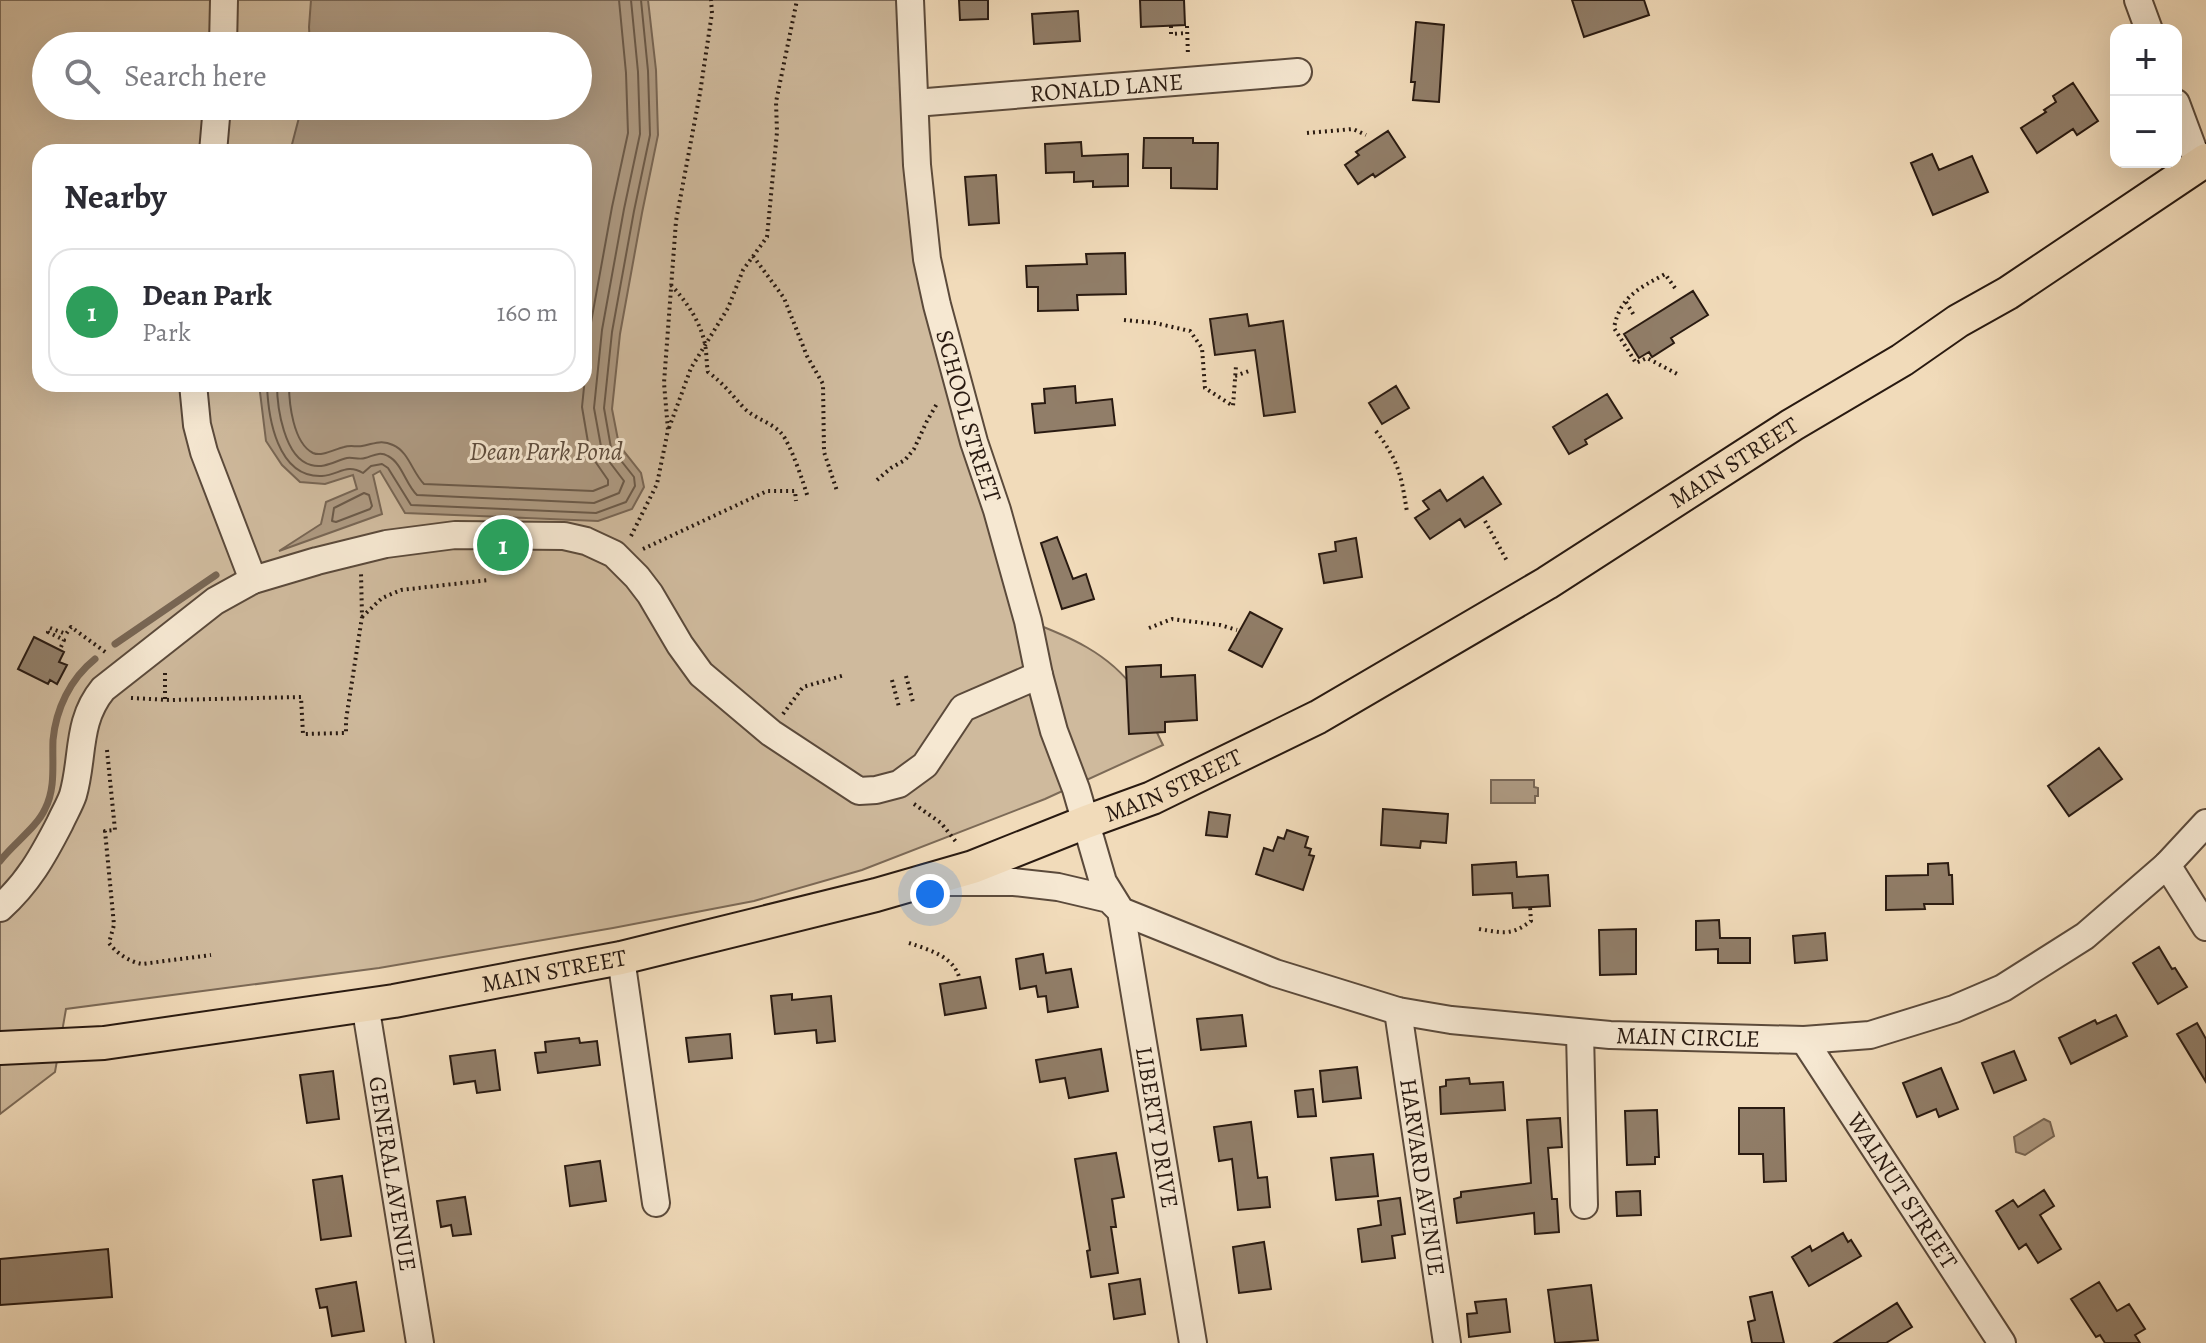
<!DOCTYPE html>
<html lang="en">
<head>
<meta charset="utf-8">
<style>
  body { margin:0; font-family:Alegreya,serif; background:#f7f7f7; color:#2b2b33 }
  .controls { position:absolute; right:24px; top:24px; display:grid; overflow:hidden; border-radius:16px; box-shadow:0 8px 32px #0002 }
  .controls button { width:72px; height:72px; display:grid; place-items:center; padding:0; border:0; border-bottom:2px solid #e1e1e2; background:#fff; color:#2b2b33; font:40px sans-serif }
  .you { position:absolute; left:930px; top:894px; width:28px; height:28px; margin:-20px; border:6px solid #fff; border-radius:50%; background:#1a73e8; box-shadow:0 0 0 12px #1a73e833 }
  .badge { display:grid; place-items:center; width:52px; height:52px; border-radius:50%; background:#8f2418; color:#fff; font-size:26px; font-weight:700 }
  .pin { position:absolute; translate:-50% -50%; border:4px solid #fff; box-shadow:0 2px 8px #0006 }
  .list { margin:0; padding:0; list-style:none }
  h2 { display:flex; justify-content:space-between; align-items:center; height:104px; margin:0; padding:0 32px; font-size:34px }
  h2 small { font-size:26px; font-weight:400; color:#7c7c81 }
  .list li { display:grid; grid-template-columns:52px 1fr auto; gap:24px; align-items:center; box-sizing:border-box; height:128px; margin:0 16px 16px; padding:0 16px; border:2px solid #e1e1e2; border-radius:24px }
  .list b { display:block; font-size:30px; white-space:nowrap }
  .list p { margin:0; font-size:26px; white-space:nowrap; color:#7c7c81 }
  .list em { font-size:26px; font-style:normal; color:#7c7c81 }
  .icon { flex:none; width:44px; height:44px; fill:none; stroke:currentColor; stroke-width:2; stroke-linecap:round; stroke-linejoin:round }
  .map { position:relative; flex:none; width:2206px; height:1343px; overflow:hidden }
  .search { position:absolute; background:#fff; box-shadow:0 8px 32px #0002; left:32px; top:32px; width:560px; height:88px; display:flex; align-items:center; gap:20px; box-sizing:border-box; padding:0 28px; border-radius:44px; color:#7c7c81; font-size:30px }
  .panel { position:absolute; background:#fff; box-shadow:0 8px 32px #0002; left:32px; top:144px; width:560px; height:248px; border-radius:24px }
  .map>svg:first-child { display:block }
  .green { fill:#cfba9d; stroke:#7c6a57; stroke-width:2; fill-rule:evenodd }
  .water { fill:#ad9981; stroke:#786654; stroke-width:2 }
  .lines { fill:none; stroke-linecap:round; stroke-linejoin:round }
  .shore { stroke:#6b5a49; stroke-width:2 }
  .stream { stroke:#786654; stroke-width:7 }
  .building { fill:#917e69; stroke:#291a11; stroke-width:2 }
  .minor-casing { stroke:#5b4a3b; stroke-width:30 }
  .major-casing { stroke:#291a11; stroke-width:36 }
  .path { stroke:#291a11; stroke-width:4; stroke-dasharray:2 4; stroke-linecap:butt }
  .minor { stroke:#f6e8d2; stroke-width:26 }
  .major { stroke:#f1dbba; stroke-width:32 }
  .labels { text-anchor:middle; stroke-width:6; stroke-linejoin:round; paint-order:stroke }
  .street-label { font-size:24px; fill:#291a11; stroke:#f6e8d2 }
  .water-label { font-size:26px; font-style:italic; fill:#5e4d3e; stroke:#f6e8d2 }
</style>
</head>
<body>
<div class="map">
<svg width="2206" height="1343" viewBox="0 0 2206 1343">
  <rect width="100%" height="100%" fill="#f1dbba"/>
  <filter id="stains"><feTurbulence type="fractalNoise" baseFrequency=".0025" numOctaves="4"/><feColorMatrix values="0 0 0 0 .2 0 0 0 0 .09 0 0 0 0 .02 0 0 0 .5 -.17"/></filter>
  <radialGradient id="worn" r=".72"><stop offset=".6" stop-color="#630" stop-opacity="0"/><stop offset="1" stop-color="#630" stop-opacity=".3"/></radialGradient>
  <path class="green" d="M0,0H904L908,159L1028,621C1068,636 1109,653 1135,690C1147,706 1154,728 1163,745L1045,799L862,870L754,901L613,928L379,968L66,1009L55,1072L0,1114ZM46,46H578V106H46ZM40,152H584V384H40Z"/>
  <path class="water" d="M311,0H648L656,70L658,135L642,213L620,334L612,409L619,445L641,473L644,487L632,509L598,521L405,513L380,471L373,475L382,514L279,551L321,524L326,502L357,489L353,475L325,484L300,482L282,465L266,441L259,384H584V152H290L302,106H578V46H310L309,27Z
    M1491,780H1534V787L1538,788V796H1535V803H1491Z
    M2044,1119L2050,1122L2054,1136L2025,1155L2016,1152L2014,1137Z"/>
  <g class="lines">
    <path class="shore" d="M267,384C268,417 277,478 322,476C339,475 346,463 363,473L371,466L382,464L388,468L411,505L596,513L626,502L635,486L634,477L611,448L604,408L612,332L634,211L650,135L648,71L641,0
      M277,384C277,407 284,458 311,465C324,469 335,461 347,458C353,457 359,460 365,458C373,456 379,451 388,456C402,463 406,485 417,495L594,503L619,493L624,481L602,452L594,408L602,330L624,209L640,134L638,72L631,0
      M289,384C289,403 293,443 313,453C322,457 335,449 344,447C350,445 356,447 362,446C374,444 381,439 393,445C409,452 412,472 424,484L593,491L608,485V480L590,454L582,407L590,328L612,207L628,133L626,73L619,0
      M364,493L369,495L372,506L370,509L336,522L332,521L334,508Z"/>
    <path class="stream" d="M115,644L216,575
      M0,861C13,844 37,827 45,809C56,788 52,763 53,740C56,709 70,679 95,659"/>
  </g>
  <path class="building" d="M959,0H988V19L960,20Z
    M1140,0H1184L1185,25L1141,27Z
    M1572,0H1644L1649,15L1584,37Z
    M1078,11L1080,41L1034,44L1032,14Z
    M1416,22L1444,25L1439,102L1413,100L1415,82H1411Z
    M2073,83L2098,121L2077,135L2073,129L2037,153L2021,128L2046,112L2044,110L2056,102L2053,96Z
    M1388,131L1405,157L1375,177L1373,174L1358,184L1345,165L1359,155L1356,152Z
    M1144,138H1193V143H1218L1217,189L1171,188V168H1143Z
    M1081,142L1082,156L1128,154V186L1093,187V181L1074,182V172L1046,173L1045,144Z
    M1932,154L1939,170L1972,156L1988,192L1933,215L1911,163Z
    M996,175L999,223L969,225L965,177Z
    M1125,253L1126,294L1077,295L1078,310L1038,311V287H1027L1026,266L1087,264L1086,254Z
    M1693,291L1708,315L1671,338L1674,343L1652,357L1649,352L1639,358L1624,334Z
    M1247,314L1249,326L1283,321L1295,412L1264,416L1255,350L1215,355L1210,319Z
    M1075,386L1076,403L1112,399L1115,425L1035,433L1032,404L1045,403L1044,389Z
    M1396,386L1409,408L1382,424L1369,403Z
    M1607,394L1622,418L1585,440L1587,444L1569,454L1553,427Z
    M1483,477L1501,504L1465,527L1460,519L1430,539L1415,518L1429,509L1423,501L1440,490L1447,501Z
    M1057,537L1073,579L1086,574L1094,599L1062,609L1041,543Z
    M1356,538L1362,577L1324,583L1319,554L1336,551L1335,542Z
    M1250,612L1282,629L1262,667L1229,650Z
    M34,637L64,652L59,662L67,665L57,684L50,680L48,684L18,669Z
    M1161,665V677L1195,675L1197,720L1165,722V732L1129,734L1126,667Z
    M2099,748L2122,779L2069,816L2048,786Z
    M1383,809L1448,814L1446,843L1421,841L1420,848L1381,845Z
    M1209,812L1230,815L1227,837L1206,835Z
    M1287,830L1308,837L1305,847L1311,849L1309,855L1314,856L1303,890L1256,874L1264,848L1273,851L1278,837L1284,839Z
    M1516,862L1517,877L1548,875L1550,906L1513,908L1512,893L1473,895L1472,865Z
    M1948,863L1949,875H1952L1953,904H1924L1925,909L1886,910V876L1928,875V864Z
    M1719,920L1720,938H1750V963H1718V949L1696,950V921Z
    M1636,929V974L1600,975L1599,930Z
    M1825,933L1827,960L1795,963L1793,936Z
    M2159,947L2172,969L2175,968L2187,987L2158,1004L2133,963Z
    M1043,954L1046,973L1071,969L1078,1007L1048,1012L1046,996L1038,997L1036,986L1020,989L1016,959Z
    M980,977L986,1008L945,1015L940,984Z
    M792,994V1000L831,996L835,1041L817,1043L816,1030L775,1034L771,996Z
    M1242,1015L1246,1046L1201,1050L1197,1019Z
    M2116,1015L2127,1036L2071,1064L2059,1038L2095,1020L2097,1024Z
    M2197,1023L2206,1039V1082L2177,1034Z
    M730,1034L732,1058L689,1062L686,1038Z
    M579,1038L580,1043L597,1041L600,1065L538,1073L535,1053L546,1052L545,1042Z
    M1101,1049L1108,1091L1069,1098L1065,1078L1040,1082L1036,1060Z
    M495,1050L500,1090L477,1093L475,1081L454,1084L450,1056Z
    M2014,1051L2026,1080L1994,1093L1982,1063Z
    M1357,1067L1361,1098L1323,1102L1320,1071Z
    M1941,1068L1958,1109L1939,1117L1936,1109L1917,1117L1903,1083Z
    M333,1071L339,1119L307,1123L300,1075Z
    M1469,1078L1470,1084L1503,1082L1505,1110L1441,1114L1440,1087L1446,1086V1080Z
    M1313,1089L1316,1116L1298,1117L1295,1091Z
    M1739,1108H1784L1786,1181L1764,1182L1763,1154H1739Z
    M1657,1110L1659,1157H1655V1164L1627,1165L1625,1111Z
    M1560,1118L1562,1147L1548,1148L1552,1199H1557L1559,1232L1535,1234L1534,1213L1457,1223L1454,1199L1461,1197V1192L1531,1183L1527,1120Z
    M1251,1122L1258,1178L1267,1177L1270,1207L1238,1210L1232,1159L1219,1161L1214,1127Z
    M1116,1153L1124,1197L1112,1199L1116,1227H1111L1118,1273L1091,1277L1087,1251L1090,1250L1075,1159Z
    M1373,1154L1378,1196L1336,1200L1331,1158Z
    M600,1161L606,1201L570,1206L565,1166Z
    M342,1176L351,1236L321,1240L313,1180Z
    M2044,1190L2054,1206L2040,1215L2061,1249L2038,1263L2026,1244L2019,1249L1996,1211L2013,1200L2018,1207Z
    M1640,1191L1641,1215L1617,1216L1616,1192Z
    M465,1197L471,1234L453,1236L451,1225L441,1227L437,1201Z
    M1400,1198L1405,1234L1392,1236L1395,1258L1362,1262L1358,1229L1381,1225L1378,1201Z
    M1843,1233L1848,1242L1851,1240L1861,1256L1809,1286L1792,1257L1810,1246L1812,1251Z
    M1264,1242L1271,1289L1239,1293L1233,1247Z
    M108,1249L112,1297L0,1305V1259Z
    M1140,1279L1145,1314L1114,1319L1109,1284Z
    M356,1282L364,1331L332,1336L327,1307L320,1308L316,1289Z
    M2099,1282L2117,1311L2129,1304L2145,1329L2135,1335L2140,1343H2105L2100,1335L2096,1337L2071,1299Z
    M1591,1285L1598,1340L1555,1343L1548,1290Z
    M1772,1292L1784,1343H1752L1748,1322L1755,1320L1750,1297Z
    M1506,1299L1510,1332L1469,1337L1467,1314L1477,1313L1475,1302Z
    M1897,1303L1912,1327L1902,1333L1886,1343H1834Z"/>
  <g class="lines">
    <g class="minor-casing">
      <g id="minor">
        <path id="s1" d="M910,0L917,165L927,259L937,305L974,442L997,510L1028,621L1039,675L1054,731L1076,789L1103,882L1121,911L1275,973L1398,1011L1451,1020L1610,1035L1804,1040L1870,1035L1954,1009L2003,988L2085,936L2167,865L2206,823"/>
        <path d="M2138,0L2149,30"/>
        <path d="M223,46L224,0"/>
        <path id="s2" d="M915,103L1298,72"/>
        <path d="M2176,103L2199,165"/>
        <path d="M213,152L217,106"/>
        <path d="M193,384L197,425L204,452L253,580"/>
        <path d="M2167,865L2206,927"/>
        <path id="s3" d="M945,882H1014L1058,887L1109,899L1121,911L1193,1343"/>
        <path d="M0,908C28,883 43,856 60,823C64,814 70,804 73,795C84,757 76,722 103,689L215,601L253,580L317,561L386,544L455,535L564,536L586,541L614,554L637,577L650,594L680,645L701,674L771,733L859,791L876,790L899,784L925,765L963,708L1039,675"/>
        <path d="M621,958L656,1203"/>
        <path id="s4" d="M365,1004L420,1343"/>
        <path id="s5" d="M1398,1011L1447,1343"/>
        <path d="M1580,1033L1584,1205"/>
        <path id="s6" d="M1804,1040L2002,1343"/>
      </g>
    </g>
    <g class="major-casing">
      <g id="major">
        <path id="s7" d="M0,1048L104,1043L394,1001L621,958L876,895L973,867L1086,822L1152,798L1318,717L1547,583L1792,425L1902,360L1958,321L2008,293L2206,160"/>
      </g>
    </g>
    <path class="path" d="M1171,26V34L1187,33
      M1187,26L1188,56
      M1307,133L1353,129L1366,135
      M753,256L784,298L807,356L823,384L824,452L837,491
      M671,285C686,301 699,320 704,340C707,350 706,362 708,372C724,384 731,394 744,408C755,419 771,422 781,433C790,442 804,484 808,498
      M1675,288L1665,274C1640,288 1620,296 1614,328L1636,363L1647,358L1679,375
      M1626,302L1635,317
      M1124,320L1155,323L1190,331L1202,348L1205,388L1233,406L1236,366
      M1235,376L1249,371
      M669,428L691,368L728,308L743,270L767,237L777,132L776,102L797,0
      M1376,431C1399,462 1401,474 1407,512
      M877,480L891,468L905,460L914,449L927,421L938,402
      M1485,521L1507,561
      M631,536L657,484L668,430L664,383L676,221L700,93L712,13L711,0
      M643,549L767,491H795L796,501
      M362,617L382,598L401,590L489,580
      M1149,628L1172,619L1220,625L1237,630
      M61,647L64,640L48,632L50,628L66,634L71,627L108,654
      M906,676L913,702
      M892,680L899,707
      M131,698L170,700L301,697L303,734L346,733V720L362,617L361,573
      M165,699V672
      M783,714L803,687L845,675
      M107,750L115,830L105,831L114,925L109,943C116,953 130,962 142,964L211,955
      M914,804L941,823L957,843
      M1479,929C1503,933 1511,936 1531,921L1530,907
      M909,943C930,950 956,957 960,981"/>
    <use href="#minor" class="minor"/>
    <use href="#major" class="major"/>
  </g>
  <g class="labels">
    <g class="street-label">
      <text dy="8" stroke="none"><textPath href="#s2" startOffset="192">RONALD LANE</textPath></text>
      <text dy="8" stroke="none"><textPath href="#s1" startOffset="422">SCHOOL STREET</textPath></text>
      <text dy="8" stroke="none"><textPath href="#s7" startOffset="1856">MAIN STREET</textPath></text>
      <text dy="8" stroke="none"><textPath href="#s7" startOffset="1208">MAIN STREET</textPath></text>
      <text dy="8" stroke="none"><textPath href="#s7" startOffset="560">MAIN STREET</textPath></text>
      <text dy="8" stroke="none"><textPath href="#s1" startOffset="1528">MAIN CIRCLE</textPath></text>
      <text dy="8" stroke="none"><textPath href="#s3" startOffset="402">LIBERTY DRIVE</textPath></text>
      <text dy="8" stroke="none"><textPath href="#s4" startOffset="172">GENERAL AVENUE</textPath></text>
      <text dy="8" stroke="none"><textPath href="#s5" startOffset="168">HARVARD AVENUE</textPath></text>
      <text dy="8" stroke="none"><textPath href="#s6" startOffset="180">WALNUT STREET</textPath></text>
    </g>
    <g class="water-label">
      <text x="546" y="460">Dean Park Pond</text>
    </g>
  </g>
  <rect width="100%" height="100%" filter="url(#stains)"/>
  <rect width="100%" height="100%" fill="url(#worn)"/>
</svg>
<div class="controls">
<button>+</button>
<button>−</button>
</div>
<div class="you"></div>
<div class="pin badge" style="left:503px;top:545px;background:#2e9e5b">1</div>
<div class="search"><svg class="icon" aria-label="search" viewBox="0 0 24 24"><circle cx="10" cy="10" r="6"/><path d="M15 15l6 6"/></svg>Search here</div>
<section class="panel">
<h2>Nearby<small></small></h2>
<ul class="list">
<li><span class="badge" style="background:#2e9e5b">1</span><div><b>Dean Park</b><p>Park</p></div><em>160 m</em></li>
</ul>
</section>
</div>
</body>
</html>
